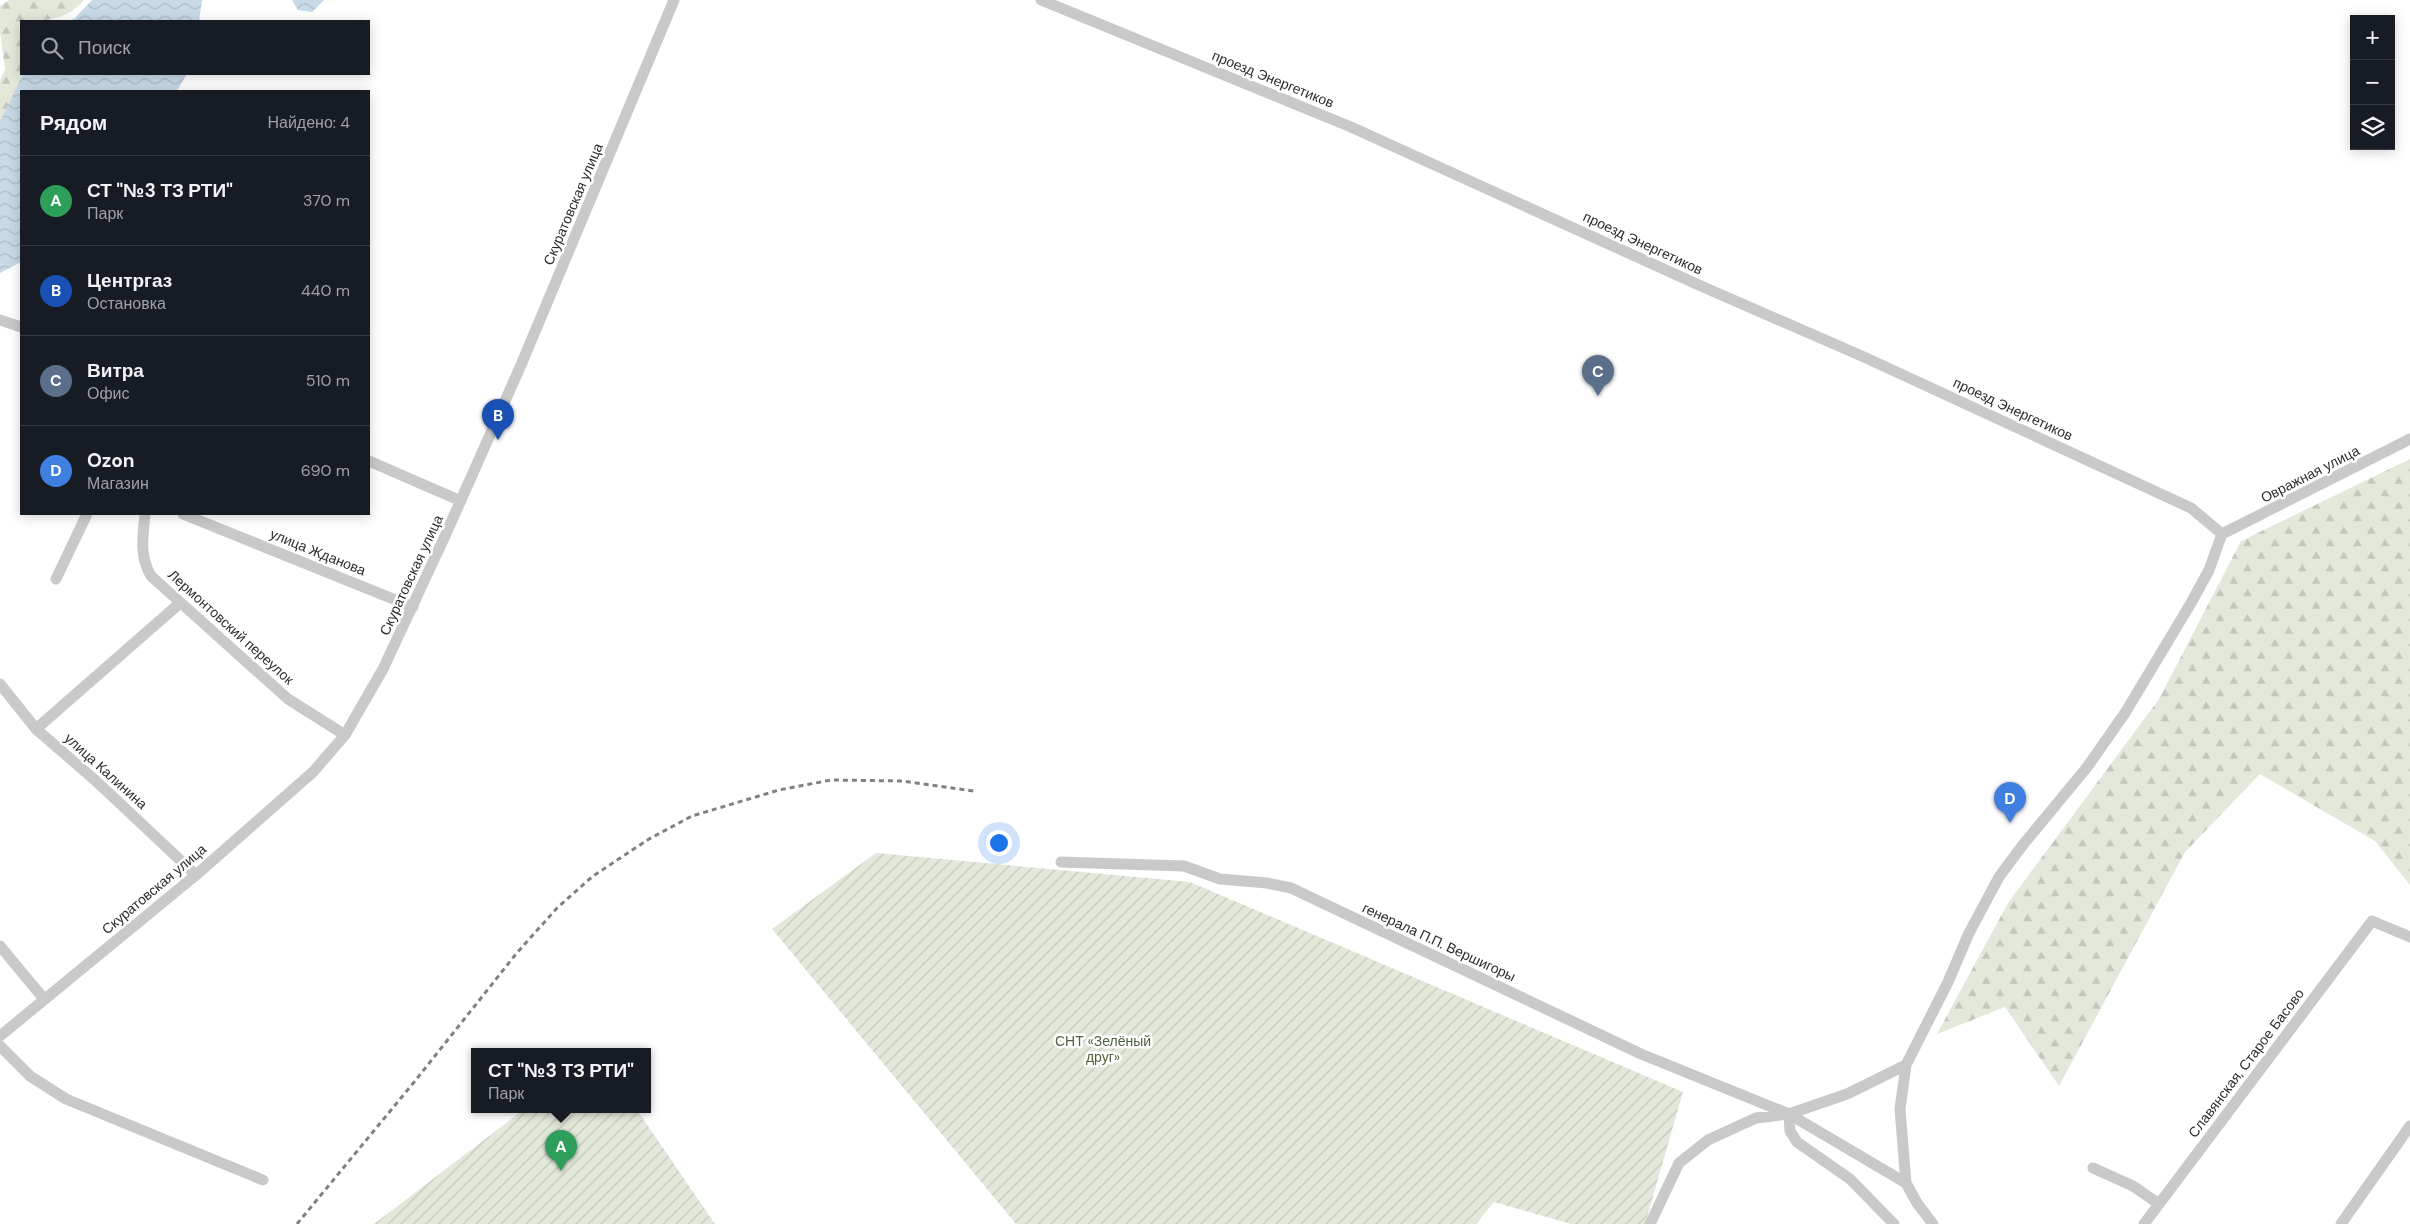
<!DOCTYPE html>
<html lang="ru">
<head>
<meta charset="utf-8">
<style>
  body { margin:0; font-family:"DM Sans",sans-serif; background:#20242c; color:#f1f3f6 }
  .controls { position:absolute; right:15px; top:15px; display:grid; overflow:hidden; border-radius:0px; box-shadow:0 2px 12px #0003 }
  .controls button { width:45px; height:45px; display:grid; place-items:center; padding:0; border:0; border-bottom:1px solid #363941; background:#171b24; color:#f1f3f6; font:25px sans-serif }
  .you { position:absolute; left:998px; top:842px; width:18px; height:18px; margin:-12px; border:4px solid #fff; border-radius:50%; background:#1a73e8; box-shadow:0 0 0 8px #1a73e833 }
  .badge { display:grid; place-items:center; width:32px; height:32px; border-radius:50%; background:#ea580c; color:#fff; font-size:16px; font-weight:700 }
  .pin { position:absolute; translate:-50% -41px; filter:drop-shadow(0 1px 2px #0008) }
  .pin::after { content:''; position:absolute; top:26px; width:18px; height:15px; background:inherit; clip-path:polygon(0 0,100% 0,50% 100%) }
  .popup { position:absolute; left:471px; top:1048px; width:180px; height:65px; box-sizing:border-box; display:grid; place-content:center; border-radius:0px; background:#171b24; filter:drop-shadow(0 1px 4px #0005); font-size:16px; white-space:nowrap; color:#9ea1a6 }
  .popup b { font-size:19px; color:#f1f3f6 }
  .popup::after { content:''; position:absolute; left:50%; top:100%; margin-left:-10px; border:10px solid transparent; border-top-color:#171b24 }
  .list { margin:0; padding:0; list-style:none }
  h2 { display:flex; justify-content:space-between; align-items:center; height:65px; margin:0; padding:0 20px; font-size:21px }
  h2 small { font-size:16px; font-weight:400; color:#9ea1a6 }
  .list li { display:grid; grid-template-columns:32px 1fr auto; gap:15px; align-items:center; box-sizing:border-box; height:90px; padding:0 20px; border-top:1px solid #363941 }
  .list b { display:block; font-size:19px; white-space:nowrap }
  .list p { margin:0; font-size:16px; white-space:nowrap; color:#9ea1a6 }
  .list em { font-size:16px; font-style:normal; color:#9ea1a6 }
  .icon { flex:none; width:28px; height:28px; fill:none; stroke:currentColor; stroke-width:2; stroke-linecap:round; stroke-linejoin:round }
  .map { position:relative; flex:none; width:2410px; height:1224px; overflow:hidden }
  .search { position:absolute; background:#171b24; box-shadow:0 2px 12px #0003; left:20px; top:20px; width:350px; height:55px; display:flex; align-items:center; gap:12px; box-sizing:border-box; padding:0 18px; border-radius:0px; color:#9ea1a6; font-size:19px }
  .panel { position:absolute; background:#171b24; box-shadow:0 2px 12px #0003; left:20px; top:90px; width:350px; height:425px; border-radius:0px }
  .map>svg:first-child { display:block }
  .forest { fill:url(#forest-firs) }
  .garden { fill:url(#garden-furrows) }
  .water { fill:url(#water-waves) }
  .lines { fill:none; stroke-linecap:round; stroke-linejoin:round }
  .minor { stroke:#c9c9c9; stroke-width:11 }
  .rail { stroke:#818181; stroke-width:3; stroke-dasharray:5 4; stroke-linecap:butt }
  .labels { text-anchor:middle; stroke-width:5; stroke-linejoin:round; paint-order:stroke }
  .street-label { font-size:14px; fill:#2c2c2c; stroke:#fff }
  .park-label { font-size:14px; fill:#4e633e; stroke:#fff }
</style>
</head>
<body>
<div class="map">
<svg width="2410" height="1224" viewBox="0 0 2410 1224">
  <defs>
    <pattern id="forest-firs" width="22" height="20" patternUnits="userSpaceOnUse" patternTransform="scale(1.25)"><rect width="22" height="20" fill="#e2e9db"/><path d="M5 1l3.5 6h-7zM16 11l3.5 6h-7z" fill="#c2c8bc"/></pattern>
    <pattern id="garden-furrows" width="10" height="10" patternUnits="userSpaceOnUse" patternTransform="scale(1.25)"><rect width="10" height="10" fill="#e2e9db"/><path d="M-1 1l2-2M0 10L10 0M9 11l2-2" fill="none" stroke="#c2c8bc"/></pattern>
    <pattern id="water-waves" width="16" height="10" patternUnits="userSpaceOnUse" patternTransform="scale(1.25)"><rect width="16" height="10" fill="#c8dae7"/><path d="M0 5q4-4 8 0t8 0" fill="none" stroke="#acbbc6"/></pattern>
  </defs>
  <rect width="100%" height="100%" fill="#fff"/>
  <path class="forest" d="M9,0H84C67,20 46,21 21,21V74H41L21,91L0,138V81L5,69L0,32V6Z
    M2410,459V885L2375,841L2260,774L2185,852L2059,1086L2005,1007L1937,1034L2008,903L2159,699L2241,541Z"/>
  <path class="garden" d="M876,853L1190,882L1683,1092L1645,1224H1571L1494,1202L1476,1224H1016L772,929Z
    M523,1110H637L715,1224H374Z"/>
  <path class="water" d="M92,0H202L199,21H67L74,19Z
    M292,0H324L312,12L298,10Z
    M23,74H187L177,91H21V262L0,273V122Z"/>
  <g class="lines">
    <path class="minor" d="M1041,0L1351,127L1701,286L1864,357L2191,508L2222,534
      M0,320L21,327
      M369,461L461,501
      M145,514C143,536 139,556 151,576L288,699L345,735
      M183,514L413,607
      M2222,534L2410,439
      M56,579L87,514
      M0,684L36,729L96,781L196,875
      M36,729L180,603
      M1061,862L1184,866L1220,879L1267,883L1291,888L1641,1054L1789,1114L1906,1183
      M0,946L44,999
      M0,1036L196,875L313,772L345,735L383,669L445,536L521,365L674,0
      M0,1046L30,1076L66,1099L263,1180
      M1789,1114L1790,1131L1797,1142L1850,1179L1894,1224
      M2093,1168L2133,1186L2159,1204
      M1650,1224L1679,1163L1708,1140L1756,1118L1789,1114L1847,1094L1906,1065
      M1933,1224L1917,1203L1906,1183L1900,1109L1906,1065L1948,982L1969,933L1999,877L2022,846L2088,766L2125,713L2191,603L2209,570L2222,534
      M2144,1224L2372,921L2410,937
      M2341,1224L2410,1126"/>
    <path class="rail" d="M297,1224L415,1081L516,954L557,908L593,876L649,839L692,816L779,790L831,780L902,781L974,791"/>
  </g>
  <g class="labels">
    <g class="street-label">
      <text transform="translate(1273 79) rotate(22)" y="5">проезд Энергетиков</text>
      <text transform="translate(573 204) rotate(-67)" y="5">Скуратовская улица</text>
      <text transform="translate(1643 243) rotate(25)" y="5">проезд Энергетиков</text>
      <text transform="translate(2013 409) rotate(25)" y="5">проезд Энергетиков</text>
      <text transform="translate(2310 474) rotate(-27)" y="5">Овражная улица</text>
      <text transform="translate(318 552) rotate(22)" y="5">улица Жданова</text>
      <text transform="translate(411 575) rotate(-65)" y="5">Скуратовская улица</text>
      <text transform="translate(231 627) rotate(42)" y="5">Лермонтовский переулок</text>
      <text transform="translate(106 771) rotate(42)" y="5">улица Калинина</text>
      <text transform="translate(154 889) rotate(-40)" y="5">Скуратовская улица</text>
      <text transform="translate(1439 942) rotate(25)" y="5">генерала П.П. Вершигоры</text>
      <text transform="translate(2246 1063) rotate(-53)" y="5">Славянская, Старое Басово</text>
    </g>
    <g class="park-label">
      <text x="1103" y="1046">СНТ «Зелёный<tspan x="1103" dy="16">друг»</tspan></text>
    </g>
  </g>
</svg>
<div class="controls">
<button>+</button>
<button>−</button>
<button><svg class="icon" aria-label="layers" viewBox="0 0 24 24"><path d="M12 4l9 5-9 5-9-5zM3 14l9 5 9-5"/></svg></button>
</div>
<div class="you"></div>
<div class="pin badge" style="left:561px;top:1171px;background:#2e9e5b">A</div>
<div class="popup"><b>СТ &quot;№3 ТЗ РТИ&quot;</b>Парк</div>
<div class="pin badge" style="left:498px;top:440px;background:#1a4fb4">B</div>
<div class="pin badge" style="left:1598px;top:396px;background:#5c6f8a">C</div>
<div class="pin badge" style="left:2010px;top:823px;background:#3f7fe0">D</div>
<div class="search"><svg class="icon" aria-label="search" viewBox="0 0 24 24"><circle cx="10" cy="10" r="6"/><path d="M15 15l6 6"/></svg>Поиск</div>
<section class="panel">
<h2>Рядом<small>Найдено: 4</small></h2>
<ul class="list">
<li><span class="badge" style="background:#2e9e5b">A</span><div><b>СТ &quot;№3 ТЗ РТИ&quot;</b><p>Парк</p></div><em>370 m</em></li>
<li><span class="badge" style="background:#1a4fb4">B</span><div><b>Центргаз</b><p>Остановка</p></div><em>440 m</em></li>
<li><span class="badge" style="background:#5c6f8a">C</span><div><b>Витра</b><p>Офис</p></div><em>510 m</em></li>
<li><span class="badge" style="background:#3f7fe0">D</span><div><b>Ozon</b><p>Магазин</p></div><em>690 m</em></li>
</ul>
</section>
</div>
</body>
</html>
